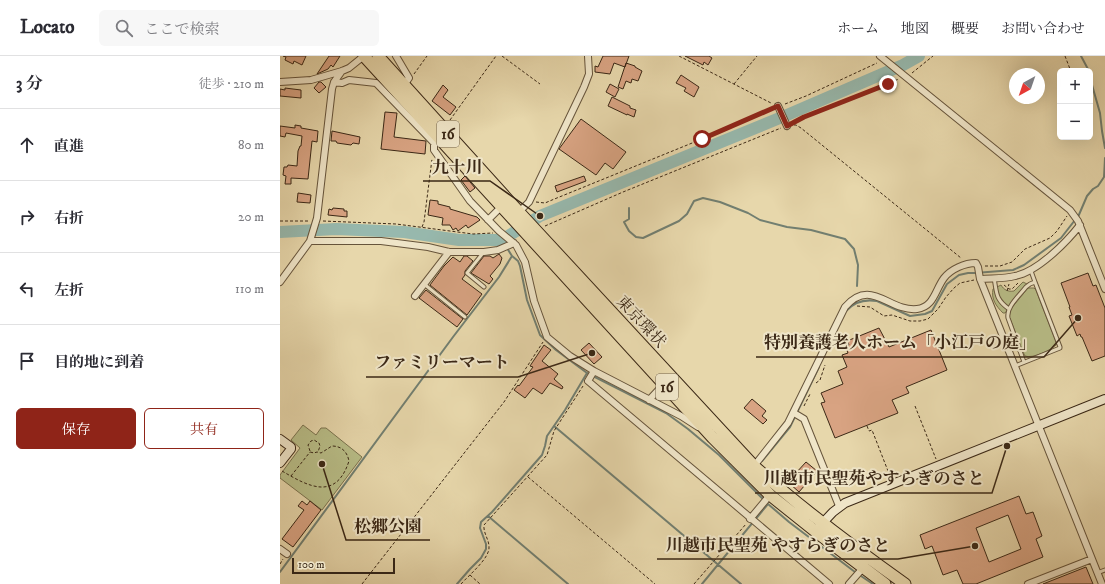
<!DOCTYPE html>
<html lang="ja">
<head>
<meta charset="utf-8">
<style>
  body { margin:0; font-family:"IM FELL DW Pica","Noto Serif JP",serif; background:#f7f7f7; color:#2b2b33 }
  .controls { position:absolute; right:12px; top:12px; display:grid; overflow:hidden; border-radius:6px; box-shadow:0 4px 16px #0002 }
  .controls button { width:36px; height:36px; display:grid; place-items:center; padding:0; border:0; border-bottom:1px solid #e1e1e2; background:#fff; color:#2b2b33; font:20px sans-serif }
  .compass { position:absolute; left:729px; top:12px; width:36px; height:36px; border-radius:50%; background:#fff; box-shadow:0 4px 16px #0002; rotate:220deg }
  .scale { position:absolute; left:12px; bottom:10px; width:103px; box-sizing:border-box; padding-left:4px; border:2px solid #3b2816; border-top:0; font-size:11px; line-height:14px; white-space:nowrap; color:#3b2816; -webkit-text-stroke:3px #efe5c8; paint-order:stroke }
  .stop { position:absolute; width:12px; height:12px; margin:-9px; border:3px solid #8f2418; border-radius:50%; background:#fff }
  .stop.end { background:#8f2418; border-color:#fff; box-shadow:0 1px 4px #0008 }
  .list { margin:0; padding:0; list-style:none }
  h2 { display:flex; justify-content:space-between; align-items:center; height:52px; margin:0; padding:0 16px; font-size:17px }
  h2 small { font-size:13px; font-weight:400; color:#7c7c81 }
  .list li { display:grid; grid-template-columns:26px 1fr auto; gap:12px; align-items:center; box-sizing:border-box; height:72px; padding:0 16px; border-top:1px solid #e1e1e2 }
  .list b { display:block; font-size:15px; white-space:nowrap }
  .list em { font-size:13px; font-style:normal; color:#7c7c81 }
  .actions { display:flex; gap:8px; padding:12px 16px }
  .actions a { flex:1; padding:9px 0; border:1px solid #8f2418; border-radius:6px; text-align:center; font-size:14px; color:#8f2418 }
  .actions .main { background:#8f2418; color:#fff }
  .icon { flex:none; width:22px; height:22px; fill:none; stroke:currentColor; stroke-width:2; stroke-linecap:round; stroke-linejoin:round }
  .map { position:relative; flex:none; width:825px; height:528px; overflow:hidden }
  header { display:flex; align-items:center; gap:24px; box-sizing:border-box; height:56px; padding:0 20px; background:#fff; border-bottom:1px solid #e1e1e2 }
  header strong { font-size:19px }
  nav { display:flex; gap:22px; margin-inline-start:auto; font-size:14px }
  .search { width:280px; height:36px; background:#f7f7f7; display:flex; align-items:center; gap:10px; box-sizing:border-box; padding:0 14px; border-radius:6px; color:#7c7c81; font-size:15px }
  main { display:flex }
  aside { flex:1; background:#fff }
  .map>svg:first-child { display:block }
  .green { fill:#b8bd87; stroke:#7a724e }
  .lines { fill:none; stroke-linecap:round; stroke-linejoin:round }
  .stream { stroke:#727f71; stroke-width:2 }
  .river { stroke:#97b9ae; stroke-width:12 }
  .building { fill:#d8a382; stroke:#3b2816; fill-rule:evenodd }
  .lane-casing { stroke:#66543b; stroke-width:5 }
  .street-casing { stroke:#66543b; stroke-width:8 }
  .secondary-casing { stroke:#3b2816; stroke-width:10 }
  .highway-casing { stroke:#3b2816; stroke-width:13 }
  .path { stroke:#3b2816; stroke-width:1; stroke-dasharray:3 2; stroke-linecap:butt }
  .lane { stroke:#efe5c8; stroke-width:3 }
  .street { stroke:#efe5c8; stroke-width:6 }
  .secondary { stroke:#efe5c8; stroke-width:8 }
  .highway { stroke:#e7d7ab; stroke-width:11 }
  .route { stroke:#8f2418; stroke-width:5 }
  .labels { text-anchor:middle; stroke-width:4; stroke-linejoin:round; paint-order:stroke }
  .shield { fill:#efe5c8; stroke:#71614b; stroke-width:1 }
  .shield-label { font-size:15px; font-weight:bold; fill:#3b2816 }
  .street-label { font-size:16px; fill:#3b2816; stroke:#efe5c8 }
  .leader { fill:none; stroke:#3b2816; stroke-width:1.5 }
  .callout-dot { fill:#3b2816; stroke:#efe5c8; stroke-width:1.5 }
  .callout-label { font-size:17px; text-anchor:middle; font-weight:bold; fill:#3b2816; stroke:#efe5c8; stroke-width:4; stroke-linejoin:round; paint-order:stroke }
</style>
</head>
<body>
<header>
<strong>Locato</strong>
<div class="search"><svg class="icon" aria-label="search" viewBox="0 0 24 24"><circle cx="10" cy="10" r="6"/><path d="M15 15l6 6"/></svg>ここで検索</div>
<nav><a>ホーム</a><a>地図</a><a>概要</a><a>お問い合わせ</a></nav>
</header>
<main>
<aside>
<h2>3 分<small>徒歩 · 210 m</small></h2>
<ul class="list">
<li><svg class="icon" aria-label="ahead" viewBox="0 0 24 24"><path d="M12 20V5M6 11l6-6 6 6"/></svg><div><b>直進</b></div><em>80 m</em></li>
<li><svg class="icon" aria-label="right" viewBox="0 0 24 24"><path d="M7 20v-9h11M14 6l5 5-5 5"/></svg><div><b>右折</b></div><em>20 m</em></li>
<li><svg class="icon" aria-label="left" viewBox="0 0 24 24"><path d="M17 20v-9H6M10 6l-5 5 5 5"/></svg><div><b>左折</b></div><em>110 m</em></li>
<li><svg class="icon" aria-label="arrive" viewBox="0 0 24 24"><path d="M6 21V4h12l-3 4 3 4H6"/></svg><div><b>目的地に到着</b></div></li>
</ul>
<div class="actions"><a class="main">保存</a><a>共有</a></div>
</aside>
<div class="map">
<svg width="825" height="528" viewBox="0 0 825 528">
  <rect width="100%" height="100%" fill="#e7d7ab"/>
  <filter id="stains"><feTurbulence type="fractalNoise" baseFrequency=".005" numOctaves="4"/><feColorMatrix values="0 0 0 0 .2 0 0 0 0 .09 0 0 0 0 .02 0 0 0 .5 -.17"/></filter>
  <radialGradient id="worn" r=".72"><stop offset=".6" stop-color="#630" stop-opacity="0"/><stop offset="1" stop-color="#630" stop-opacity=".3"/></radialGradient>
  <path class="green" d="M743,226L747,228L725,257H723C716,250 711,243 713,233L721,229C724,234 728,236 734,235Z
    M748,232H754L756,234L777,288C772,294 752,303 745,300L743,296L729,260L730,254Z
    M23,369L36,379L41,372H46L82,401L42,454L0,422V419L20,392L11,384Z"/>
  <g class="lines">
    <path class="stream" d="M801,0L809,15
      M810,22L820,57L822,75L825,92
      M349,152V163L344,166L349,175L356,181L363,182L399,165L407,158L414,145L423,142L440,146L468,157L480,164L507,171L531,174L565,183L574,193L578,209L577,230
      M798,161L807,140L813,133L818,130L824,121L825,102
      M232,200L238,205L240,210L247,244L260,279L276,294L307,317L386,357L408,373L439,399L488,448L422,528
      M566,255C574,246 585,243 597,245L630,260L645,258L652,255L667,228L679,219L688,217H695L733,214L744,209L781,182L795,164
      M274,370L461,528
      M482,405L510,371L539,311
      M488,448L509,466L575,516L593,528
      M208,460L288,528
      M0,516L173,281L219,221L232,200L222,184
      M177,528L190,513L201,502L206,493V488L200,472L201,466L212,456L262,399L265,390L267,380L285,354L307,317"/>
    <path class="river" d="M0,176L56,173L124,176L179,184H222L260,160L507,59L623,9L639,0"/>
  </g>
  <path class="building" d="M3,0H26L22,9L14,5L13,8L5,4L6,1Z
    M49,0H60L53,11L51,9L48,13L37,18Z
    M323,0H349L345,11L334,7L330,18L315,16V10L318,11Z
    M405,0H429L432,2L428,9L424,6L423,9Z
    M346,7L355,10V11L362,15L358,25L352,23L351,27L346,25L343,33L338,31Z
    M401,19L419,31L414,41L404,35L406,32L396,27Z
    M39,26H41L46,31L39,37L34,32Z
    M330,28L339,33L335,41L326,36Z
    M163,29L168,34L163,41L176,51L170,59L152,45Z
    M5,32L21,34V42L0,40V33L5,34Z
    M332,41L350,50V52L356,54L354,61L347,58V59L328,50Z
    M105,56L117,57L114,81L146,85L145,98L101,93Z
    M301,63L346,96L333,113L325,107L316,119L279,93Z
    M15,69L21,70V72L38,75L37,86L32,85L28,123L11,122V128H5L6,120L3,119L4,111H7L8,109L17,110L18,95L20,90H21L22,80L6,77L5,81L0,80V70L15,72Z
    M52,75L80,81L79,88L73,87L71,89L57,87L56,85H51Z
    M185,120L195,132L190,136L181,124Z
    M304,120L306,125L277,136L275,130Z
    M18,137L31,139L30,147L17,146Z
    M150,144L158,145V148L170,151V153L197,161L200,164L188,172L186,169L178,175L176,172L173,174L170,169H162L163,162L148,159Z
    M53,152L64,153V155H67V161L48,159L49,153L52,154Z
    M219,198L222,202L220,208L210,220L213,223L209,228L191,217L204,200H210L213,202Z
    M184,200H187L193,205L185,215V219L182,223L202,238L187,259L150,229L164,210L173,201L180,206Z
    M808,217L813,230L816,229L825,252V300L812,305L802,281H801L800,278L797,280L789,260L792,259L789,251H790L781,227Z
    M146,234L183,263L177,271L139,242Z
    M599,272L609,291L651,274L667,314L626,331L629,337L612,344L618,357L555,382L541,347L545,346L541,337L563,328L558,315L567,311L562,299L568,297L565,290L569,289L567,285Z
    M309,287L322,301L314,308L301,294Z
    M264,289L271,294L262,305L278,318L274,323L283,331L282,333L270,327L262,338L253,332L245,342L234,334L238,329L239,330L253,311L250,310Z
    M472,343L486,355L482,360L487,364L483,368L464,352Z
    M526,406L537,415L519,436L509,427L516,419L515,418Z
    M739,440L746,458L753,456L762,480L756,483L763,501L696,528H683L677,514L663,519L652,490L645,493L640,479ZM728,459L741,493L709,506L696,472Z
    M22,445L27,449L30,445L41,454L13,491L2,483L24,454L18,450Z
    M806,511L813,528H763Z"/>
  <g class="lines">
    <g class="lane-casing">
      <path id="lane" d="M203,197L187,217L204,231
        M751,215L755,226
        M714,222C717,237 715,243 729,253
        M144,228L185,261
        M735,310L780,292V291L755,226L750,228L746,231C739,240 726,251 728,262L744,306
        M817,517L825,514"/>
    </g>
    <g class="street-casing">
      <path id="street" d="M116,0L129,22L124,29
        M600,0L790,154L798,165L825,233
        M0,26L31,24L62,15L69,12L84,0
        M54,26L62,27L69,24L96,27L154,87V94L190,145L219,175L236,189L245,206L254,245L267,281L290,300L314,315L308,325L549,528
        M498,50L507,70
        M239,156L249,146L304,31L309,18L308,0
        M208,164L222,150
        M30,185H101L148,191L169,196H204L218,194L234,187
        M700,223C712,222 724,223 735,220C757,216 786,187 800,169
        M0,226L30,185L37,162L52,33L54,26L62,15
        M135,240L169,196
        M314,315L401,360L418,371
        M369,344L384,328
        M514,357L524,363L559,450
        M474,410L508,367L565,251C591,221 609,256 637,253C654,251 655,234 664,222C671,213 685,207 696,207L698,211L700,223L822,528
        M470,463L490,439
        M0,493L7,498
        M569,528L583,512
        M748,528L812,503"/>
    </g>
    <g class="secondary-casing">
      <path id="secondary" d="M0,383L11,391V393L0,407
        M535,475L553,456L565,447L825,343"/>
    </g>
    <g class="highway-casing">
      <path id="highway" d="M84,0L433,382L490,439L535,475L605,528
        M98,0L239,156L474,410C521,452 573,491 625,528"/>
    </g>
    <path class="path" d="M222,0L260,28
      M399,0L491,47
      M785,0L790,13
      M632,17L653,0
      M134,18L147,0
      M454,28L477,0
      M505,48L526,40L597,7
      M170,64L216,0
      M513,66L523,61L619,23
      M514,69H516L521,72L681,202
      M256,146L265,147L272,144L422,83L492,53
      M0,165H28
      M43,165L116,168L193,178L213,177
      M265,170L343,136L501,72
      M142,171L144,166L152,103
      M705,210H720L732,206L745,193L770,182L777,175L787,160
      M724,229L729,233H732L738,227
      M727,235L729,228
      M577,250L590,251L604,260L612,259L630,265H640L648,263L658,253L666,241L674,232L680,227L694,224
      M536,327L540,324L545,309
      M524,350L530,338
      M635,350L656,403
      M587,370L589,375L592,374L608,415
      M30,395L28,389L31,385L34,384L39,387L40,390L38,396
      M2,415C29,431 56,445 69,405C67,395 61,390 52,390L41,397L37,396L34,397L30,396
      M11,420L30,396
      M248,421L375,528
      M0,508L3,503
      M190,519L200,528
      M82,528L224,346L263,286
      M181,528C189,519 210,502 209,491C209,483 203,477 204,469L267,399L274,375L303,330
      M414,528L466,468"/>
    <use href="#lane" class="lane"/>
    <use href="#street" class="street"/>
    <use href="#secondary" class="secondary"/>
    <use href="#highway" class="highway"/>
  </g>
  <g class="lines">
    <path class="route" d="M422,83L498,50L507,70L524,61L608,28"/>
  </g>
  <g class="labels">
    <g class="shield">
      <rect x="157" y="65" width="22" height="26" rx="3"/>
      <rect x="376" y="318" width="22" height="26" rx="3"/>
    </g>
    <g class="shield-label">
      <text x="168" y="83">16</text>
      <text x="387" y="336">16</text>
    </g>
    <g class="street-label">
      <text transform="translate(362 265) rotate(47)" y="6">東京環状</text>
    </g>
  </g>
  <path class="leader" d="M260 160L210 125H143M798 262L764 301H476M312 297L238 321H86M727 390L712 437H475M42 408L66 484H150M695 490L618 503H377"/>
  <g class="callout-dot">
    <circle cx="260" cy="160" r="4"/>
    <circle cx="798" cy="262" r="4"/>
    <circle cx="312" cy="297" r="4"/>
    <circle cx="727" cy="390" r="4"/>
    <circle cx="42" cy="408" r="4"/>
    <circle cx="695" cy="490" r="4"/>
  </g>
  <g class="callout-label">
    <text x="177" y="117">九十川</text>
    <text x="620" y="292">特別養護老人ホーム「小江戸の庭」</text>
    <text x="162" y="312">ファミリーマート</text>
    <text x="594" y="428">川越市民聖苑やすらぎのさと</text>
    <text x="108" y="476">松郷公園</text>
    <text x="498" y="495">川越市民聖苑 やすらぎのさと</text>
  </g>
  <rect width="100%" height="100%" filter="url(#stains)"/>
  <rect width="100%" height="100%" fill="url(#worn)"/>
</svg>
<div class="controls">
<button>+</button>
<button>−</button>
</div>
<svg class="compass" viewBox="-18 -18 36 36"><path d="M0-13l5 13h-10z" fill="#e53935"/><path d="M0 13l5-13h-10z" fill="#7c7c81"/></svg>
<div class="scale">100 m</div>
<div class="stop" style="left:422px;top:83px"></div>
<div class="stop end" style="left:608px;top:28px"></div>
</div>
</main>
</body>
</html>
